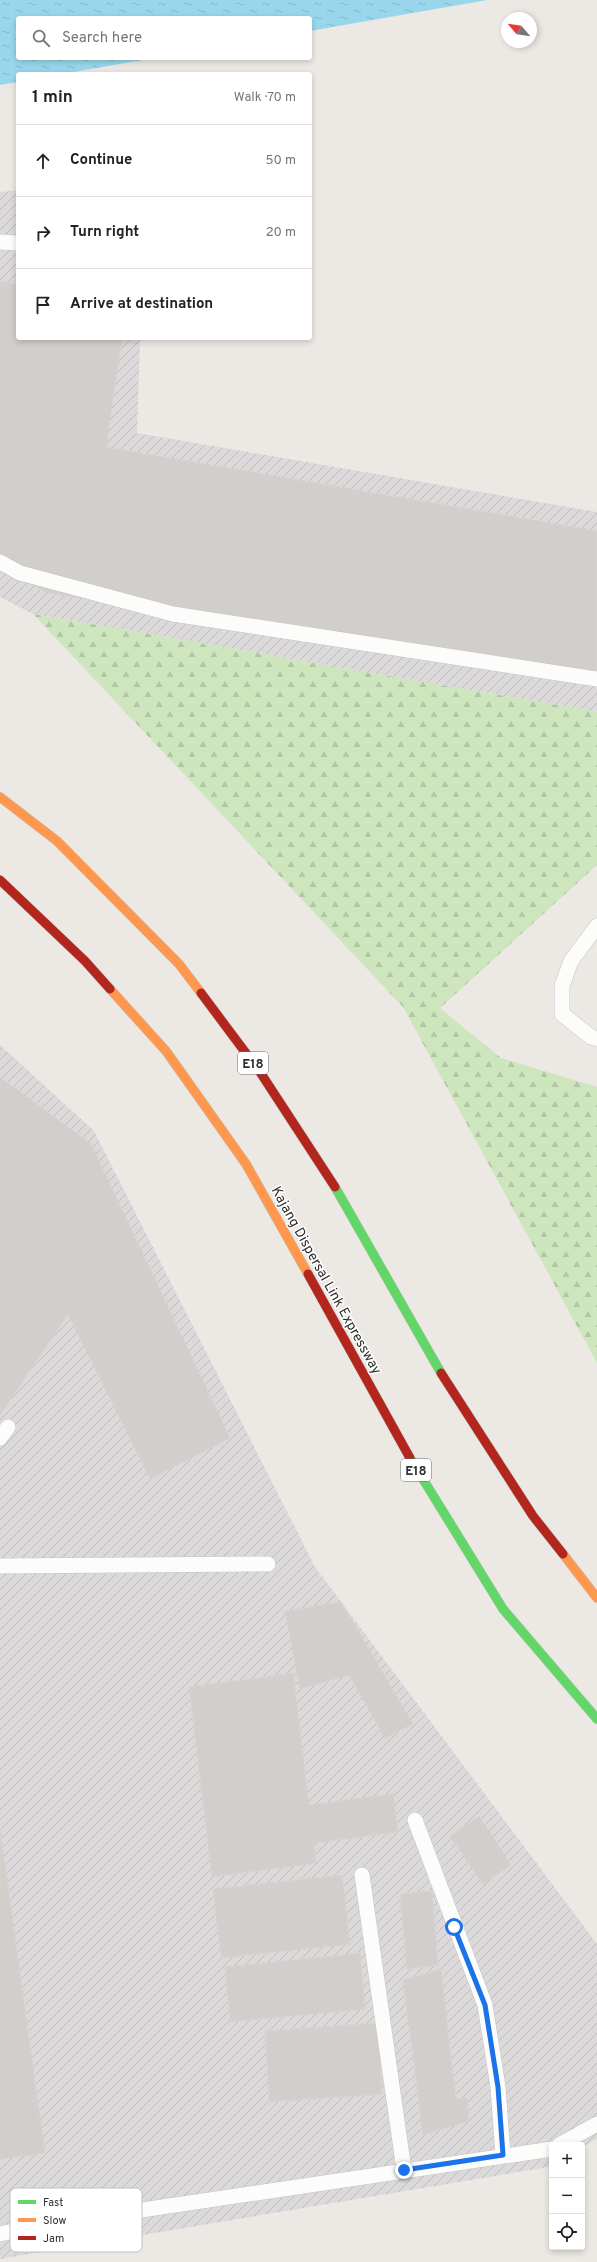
<!DOCTYPE html>
<html lang="en">
<head>
<meta charset="utf-8">
<style>
  body { margin:0; font-family:Overpass,sans-serif; background:#f6f6f6; color:#222 }
  .controls { position:absolute; right:12px; bottom:12px; display:grid; overflow:hidden; border-radius:4px; box-shadow:0 2px 6px #0003 }
  .controls button { width:36px; height:36px; display:grid; place-items:center; padding:0; border:0; border-bottom:1px solid #e0e0e0; background:#fff; color:#222; font:20px sans-serif }
  .compass { position:absolute; left:501px; top:12px; width:36px; height:36px; border-radius:50%; background:#fff; box-shadow:0 2px 6px #0003; rotate:299deg }
  .stop { position:absolute; width:12px; height:12px; margin:-9px; border:3px solid #1a73e8; border-radius:50%; background:#fff }
  .stop.end { background:#1a73e8; border-color:#fff; box-shadow:0 1px 4px #0008 }
  .list { margin:0; padding:0; list-style:none }
  h2 { display:flex; justify-content:space-between; align-items:center; height:52px; margin:0; padding:0 16px; font-size:17px }
  h2 small { font-size:13px; font-weight:400; color:#767676 }
  .list li { display:grid; grid-template-columns:26px 1fr auto; gap:12px; align-items:center; box-sizing:border-box; height:72px; padding:0 16px; border-top:1px solid #e0e0e0 }
  .list b { display:block; font-size:15px; white-space:nowrap }
  .list em { font-size:13px; font-style:normal; color:#767676 }
  .icon { flex:none; width:22px; height:22px; fill:none; stroke:currentColor; stroke-width:2; stroke-linecap:round; stroke-linejoin:round }
  .map { position:relative; flex:none; width:597px; height:2262px; overflow:hidden }
  .search { position:absolute; background:#fff; box-shadow:0 2px 6px #0003; left:16px; top:16px; width:296px; height:44px; display:flex; align-items:center; gap:10px; box-sizing:border-box; padding:0 14px; border-radius:4px; color:#767676; font-size:15px }
  .panel { position:absolute; background:#fff; box-shadow:0 2px 6px #0003; left:16px; top:72px; width:296px; height:268px; border-radius:4px }
  .map>svg:first-child { display:block }
  .industrial { fill:url(#industrial-furrows) }
  .forest { fill:url(#forest-firs) }
  .water { fill:url(#water-ripples) }
  .building { fill:#d1cecb; stroke:#d7d4d0 }
  .lines { fill:none; stroke-linecap:round; stroke-linejoin:round }
  .lane-casing { stroke:#c5c4c5; stroke-width:16 }
  .fast-casing { stroke:#c6c5c4; stroke-width:10 }
  .slow-casing { stroke:#c6c5c4; stroke-width:10 }
  .jam-casing { stroke:#c6c5c4; stroke-width:10 }
  .lane { stroke:#fcfcfb; stroke-width:15 }
  .fast { stroke:#63d668; stroke-width:9 }
  .slow { stroke:#ff974d; stroke-width:9 }
  .jam { stroke:#b3261e; stroke-width:9 }
  .route { stroke:#1a73e8; stroke-width:5 }
  .labels { text-anchor:middle; stroke-width:3; stroke-linejoin:round; paint-order:stroke }
  .shield { fill:#fff; stroke:#6d6d6d; stroke-width:1 }
  .shield-label { font-size:13px; font-weight:bold; fill:#2e2e2e }
  .street-label { font-size:14px; fill:#2e2e2e; stroke:#fff }
  .key { fill:#fff; stroke:#c0c0c0; stroke-width:1 }
  .key-label { font-size:11px; fill:#2e2e2e }
</style>
</head>
<body>
<div class="map">
<svg width="597" height="2262" viewBox="0 0 597 2262">
  <defs>
    <pattern id="industrial-furrows" width="10" height="10" patternUnits="userSpaceOnUse"><rect width="10" height="10" fill="#dcd9db"/><path d="M-1 1l2-2M0 10L10 0M9 11l2-2" fill="none" stroke="#bdbbbc"/></pattern>
    <pattern id="forest-firs" width="22" height="20" patternUnits="userSpaceOnUse"><rect width="22" height="20" fill="#cee6be"/><path d="M5 1l3.5 6h-7zM16 11l3.5 6h-7z" fill="#b1c6a4"/></pattern>
    <pattern id="water-ripples" width="26" height="14" patternUnits="userSpaceOnUse"><rect width="26" height="14" fill="#99d6ec"/><path d="M2 4q2-2 4 0t4 0M15 11q2-2 4 0t4 0" fill="none" stroke="#84b8cb"/></pattern>
  </defs>
  <rect width="100%" height="100%" fill="#ece8e4"/>
  <path class="industrial" d="M18,190V338H140L137,433L597,512V712L33,614L0,597V192Z
    M0,1045L94,1131L315,1567L597,1944V2139L582,2147V2145H552V2165L548,2167L0,2259Z"/>
  <path class="forest" d="M33,614L597,712V865L440,1008L501,1058L597,1087V1363L403,1007Z"/>
  <path class="water" d="M0,0H487L310,31V18H18V58H154L62,74H18V82L0,85Z"/>
  <path class="building" d="M0,281L18,284V338H122L106,447L597,531V682L47,593L0,567Z
    M0,1077L91,1144L230,1438L150,1479L68,1314L0,1415Z
    M341,1602L413,1724L385,1738L349,1675L300,1689L285,1611Z
    M293,1673L309,1805L393,1794L398,1832L314,1843L316,1863L212,1877L189,1687Z
    M479,1816L511,1865L483,1884L450,1836Z
    M0,1828L45,2153L0,2159Z
    M342,1875L350,1944L221,1958L213,1889Z
    M432,1891L438,1965L407,1969L400,1894Z
    M360,1953L365,2009L230,2022L225,1967Z
    M441,1969L456,2099L467,2098L469,2121L423,2135L403,1980Z
    M378,2023L382,2094L269,2102L265,2031Z"/>
  <g class="lines">
    <g class="lane-casing">
      <path id="lane" d="M0,242L18,243
        M0,562L20,573L173,614L597,679
        M597,926L571,961L562,986V1014L591,1037L597,1039
        M0,1438L8,1427
        M0,1566L268,1564
        M415,1820L485,2005L498,2087L503,2155
        M362,1875L404,2170
        M559,2145L597,2124
        M0,2234L41,2225L552,2149"/>
    </g>
    <g class="fast-casing">
      <path id="fast" d="M335,1187L441,1373
        M410,1458L503,1609L597,1719"/>
    </g>
    <g class="slow-casing">
      <path id="slow" d="M0,797L57,841L179,964L201,993
        M110,989L166,1051L246,1164L308,1274
        M563,1554L597,1598"/>
    </g>
    <g class="jam-casing">
      <path id="jam" d="M0,880L85,961L110,989
        M201,993L260,1072L335,1187
        M308,1274L410,1458
        M441,1373L533,1516L563,1554"/>
    </g>
    <use href="#lane" class="lane"/>
    <use href="#fast" class="fast"/>
    <use href="#slow" class="slow"/>
    <use href="#jam" class="jam"/>
  </g>
  <g class="lines">
    <path class="route" d="M404,2170L503,2155L498,2087L485,2005L454,1927"/>
  </g>
  <g class="labels">
    <g class="shield">
      <rect x="238" y="1052" width="30" height="22" rx="3"/>
      <rect x="401" y="1459" width="30" height="22" rx="3"/>
    </g>
    <g class="shield-label">
      <text x="253" y="1068">E18</text>
      <text x="416" y="1475">E18</text>
    </g>
    <g class="street-label">
      <text transform="translate(327 1280) rotate(61)" y="5">Kajang Dispersal Link Expressway</text>
    </g>
  </g>
  <rect x="10" y="2188" width="132" height="64" rx="6" class="key"/>
  <rect x="18" y="2200" width="18" height="4" fill="#63d668"/>
  <rect x="18" y="2218" width="18" height="4" fill="#ff974d"/>
  <rect x="18" y="2236" width="18" height="4" fill="#b3261e"/>
  <g class="key-label">
    <text x="43" y="2206">Fast</text>
    <text x="43" y="2224">Slow</text>
    <text x="43" y="2242">Jam</text>
  </g>
</svg>
<div class="controls">
<button>+</button>
<button>−</button>
<button><svg class="icon" aria-label="locate" viewBox="0 0 24 24"><circle cx="12" cy="12" r="6"/><path d="M12 2v4M12 18v4M2 12h4M18 12h4"/></svg></button>
</div>
<svg class="compass" viewBox="-18 -18 36 36"><path d="M0-13l5 13h-10z" fill="#e53935"/><path d="M0 13l5-13h-10z" fill="#767676"/></svg>
<div class="stop" style="left:454px;top:1927px"></div>
<div class="stop end" style="left:404px;top:2170px"></div>
<div class="search"><svg class="icon" aria-label="search" viewBox="0 0 24 24"><circle cx="10" cy="10" r="6"/><path d="M15 15l6 6"/></svg>Search here</div>
<section class="panel">
<h2>1 min<small>Walk · 70 m</small></h2>
<ul class="list">
<li><svg class="icon" aria-label="ahead" viewBox="0 0 24 24"><path d="M12 20V5M6 11l6-6 6 6"/></svg><div><b>Continue</b></div><em>50 m</em></li>
<li><svg class="icon" aria-label="right" viewBox="0 0 24 24"><path d="M7 20v-9h11M14 6l5 5-5 5"/></svg><div><b>Turn right</b></div><em>20 m</em></li>
<li><svg class="icon" aria-label="arrive" viewBox="0 0 24 24"><path d="M6 21V4h12l-3 4 3 4H6"/></svg><div><b>Arrive at destination</b></div></li>
</ul>
</section>
</div>
</body>
</html>
